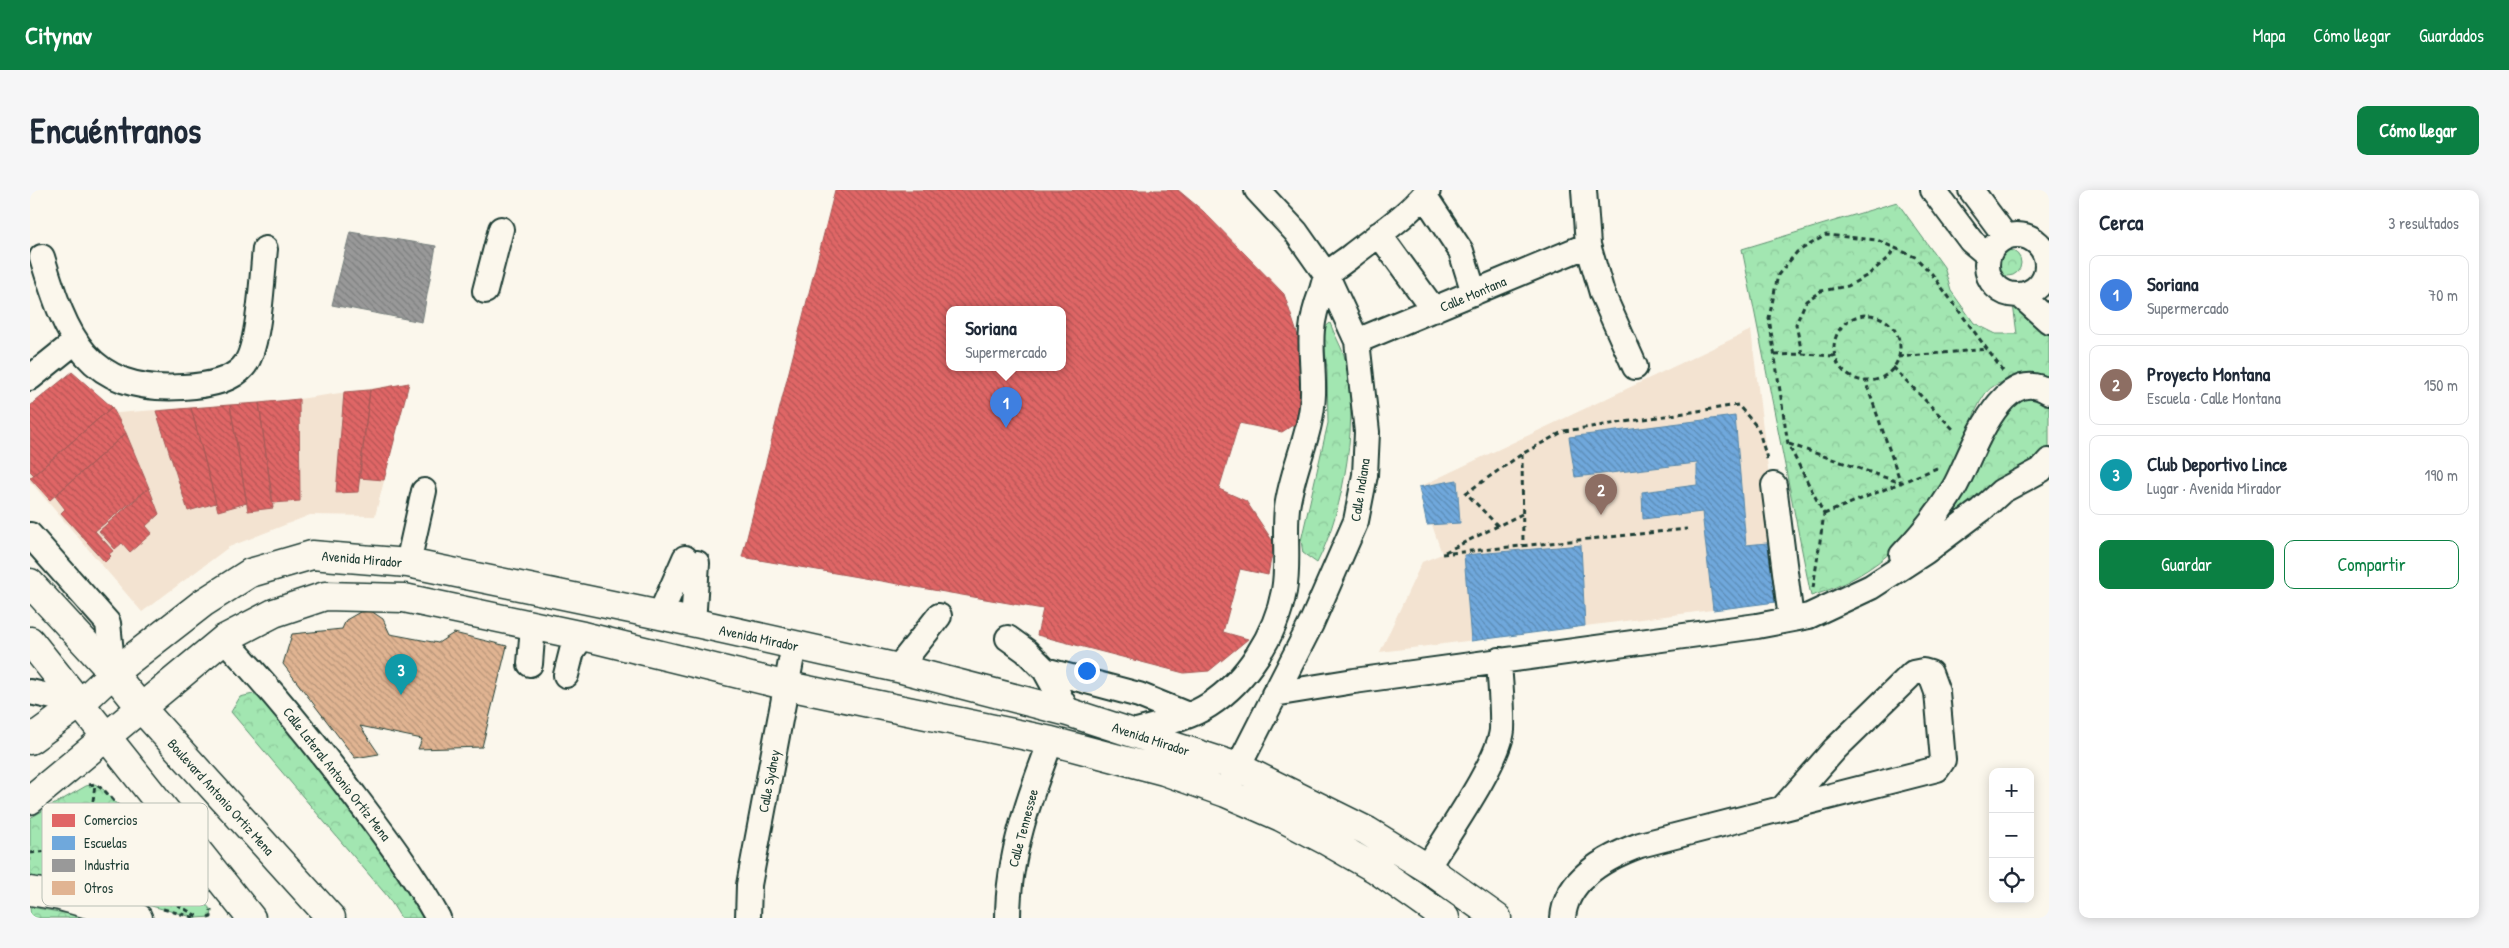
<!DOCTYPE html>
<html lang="es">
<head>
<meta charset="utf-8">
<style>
  body { margin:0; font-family:"Patrick Hand",sans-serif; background:#f6f6f7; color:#1f2937 }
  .controls { position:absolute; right:15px; bottom:15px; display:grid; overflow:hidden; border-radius:10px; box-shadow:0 2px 12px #0003 }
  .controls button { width:45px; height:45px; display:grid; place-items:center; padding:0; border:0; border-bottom:1px solid #e0e1e3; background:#fff; color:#1f2937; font:25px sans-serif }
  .you { position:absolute; left:1056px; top:480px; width:18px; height:18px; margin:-12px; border:4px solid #fff; border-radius:50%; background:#1a73e8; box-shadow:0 0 0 8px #1a73e833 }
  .badge { display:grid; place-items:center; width:32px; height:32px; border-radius:50%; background:#0b8043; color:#fff; font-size:16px; font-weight:700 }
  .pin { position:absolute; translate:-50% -41px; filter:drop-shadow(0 1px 2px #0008) }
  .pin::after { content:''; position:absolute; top:26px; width:18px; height:15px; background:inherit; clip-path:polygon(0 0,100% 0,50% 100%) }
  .popup { position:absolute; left:916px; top:116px; width:120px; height:65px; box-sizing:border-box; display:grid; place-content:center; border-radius:10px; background:#fff; filter:drop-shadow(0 1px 4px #0005); font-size:16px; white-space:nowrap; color:#747a83 }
  .popup b { font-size:19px; color:#1f2937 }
  .popup::after { content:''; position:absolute; left:50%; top:100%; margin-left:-10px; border:10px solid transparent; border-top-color:#fff }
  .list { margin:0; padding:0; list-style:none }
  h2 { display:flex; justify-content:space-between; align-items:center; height:65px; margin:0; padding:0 20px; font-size:21px }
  h2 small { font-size:16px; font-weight:400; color:#747a83 }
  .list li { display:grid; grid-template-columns:32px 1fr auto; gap:15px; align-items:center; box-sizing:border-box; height:80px; margin:0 10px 10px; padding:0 10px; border:1px solid #e0e1e3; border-radius:10px }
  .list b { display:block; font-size:19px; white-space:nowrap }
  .list p { margin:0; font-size:16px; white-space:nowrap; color:#747a83 }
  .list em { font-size:16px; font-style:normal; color:#747a83 }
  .actions { display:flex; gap:10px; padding:15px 20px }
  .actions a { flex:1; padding:11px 0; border:1px solid #0b8043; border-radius:10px; text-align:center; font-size:18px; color:#0b8043 }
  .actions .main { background:#0b8043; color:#fff }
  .icon { flex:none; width:28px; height:28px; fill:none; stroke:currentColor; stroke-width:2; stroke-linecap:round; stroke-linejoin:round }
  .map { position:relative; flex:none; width:2019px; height:728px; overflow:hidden; border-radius:10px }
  header { display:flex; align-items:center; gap:30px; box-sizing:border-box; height:70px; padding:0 25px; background:#0b8043; color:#fff }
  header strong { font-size:24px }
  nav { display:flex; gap:28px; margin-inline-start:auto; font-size:18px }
  .intro { display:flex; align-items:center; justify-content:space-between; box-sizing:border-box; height:120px; padding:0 30px }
  h1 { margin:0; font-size:35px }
  .button { padding:12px 22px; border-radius:10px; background:#0b8043; color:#fff; font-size:18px; font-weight:700 }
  main { display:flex; gap:30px; padding:0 30px }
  aside { flex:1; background:#fff; border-radius:10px; box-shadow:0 2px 12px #0003 }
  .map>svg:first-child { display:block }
  .built { fill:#f3e3d1 }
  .park { fill:url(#park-crowns); stroke:#609272 }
  .shops { fill:url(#shops-back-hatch); stroke:#a65a57; fill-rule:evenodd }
  .schools { fill:url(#schools-back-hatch); stroke:#5788aa }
  .industry { fill:url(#industry-back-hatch); stroke:#747d7b }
  .building { fill:url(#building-back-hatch); stroke:#1f3d34 }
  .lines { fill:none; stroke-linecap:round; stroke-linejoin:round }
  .minor-casing { stroke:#1f3d34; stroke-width:28 }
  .major-casing { stroke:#1f3d34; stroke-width:31 }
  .path { stroke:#1f3d34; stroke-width:3; stroke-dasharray:5 4; stroke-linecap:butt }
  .minor { stroke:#fbf7ec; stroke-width:24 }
  .major { stroke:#fbf7ec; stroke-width:28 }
  .labels { text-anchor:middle; stroke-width:5; stroke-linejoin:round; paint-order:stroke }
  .street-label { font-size:14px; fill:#1f3d34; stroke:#fbf7ec }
  .key { fill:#fbf7ec; stroke:#b9bfb5; stroke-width:1 }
  .key-label { font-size:14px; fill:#1f3d34 }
</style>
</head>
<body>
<header>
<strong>Citynav</strong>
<nav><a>Mapa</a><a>Cómo llegar</a><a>Guardados</a></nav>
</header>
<div class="intro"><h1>Encuéntranos</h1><a class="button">Cómo llegar</a></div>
<main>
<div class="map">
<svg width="2019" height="728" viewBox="0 0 2019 728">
  <defs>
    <pattern id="park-crowns" width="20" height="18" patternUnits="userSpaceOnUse" patternTransform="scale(1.25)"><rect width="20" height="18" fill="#a2e6b1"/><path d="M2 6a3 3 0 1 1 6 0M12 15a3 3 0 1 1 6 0" fill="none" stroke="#8bc699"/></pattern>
    <pattern id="shops-back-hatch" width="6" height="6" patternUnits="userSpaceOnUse" patternTransform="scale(1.25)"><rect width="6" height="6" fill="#e06666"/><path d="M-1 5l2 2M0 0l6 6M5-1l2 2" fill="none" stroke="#b55555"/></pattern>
    <pattern id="schools-back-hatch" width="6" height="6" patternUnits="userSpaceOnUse" patternTransform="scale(1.25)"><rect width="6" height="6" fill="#6fa8dc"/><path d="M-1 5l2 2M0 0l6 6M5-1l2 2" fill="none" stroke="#5b8ab3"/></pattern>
    <pattern id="industry-back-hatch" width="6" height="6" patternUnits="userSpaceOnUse" patternTransform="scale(1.25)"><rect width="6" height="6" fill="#999"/><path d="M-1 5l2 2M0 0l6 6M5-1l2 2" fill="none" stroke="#7c7e7e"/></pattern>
    <pattern id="building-back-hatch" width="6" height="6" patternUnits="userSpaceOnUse" patternTransform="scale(1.25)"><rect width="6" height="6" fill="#e1b492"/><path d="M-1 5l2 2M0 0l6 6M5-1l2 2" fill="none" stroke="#b69478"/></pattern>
  </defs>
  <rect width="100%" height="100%" fill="#fbf7ec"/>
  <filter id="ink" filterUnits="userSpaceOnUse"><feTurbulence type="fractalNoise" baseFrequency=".02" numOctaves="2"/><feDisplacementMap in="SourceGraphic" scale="10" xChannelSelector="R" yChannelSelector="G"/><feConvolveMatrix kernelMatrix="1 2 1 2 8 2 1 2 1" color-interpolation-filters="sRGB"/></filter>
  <g filter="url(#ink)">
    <path class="built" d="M1721,140L1754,411L1350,462L1392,372L1412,364L1389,297Z
      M42,182L87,223L269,209L379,193L345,326L280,325L199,357L112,422L0,291V216Z"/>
    <path class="park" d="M1867,12L1914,77L1921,101L1944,133L1966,144H1987L1982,107L2019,140V193C2001,187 1968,186 1955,204C1941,224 1937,249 1928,271C1902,333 1847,387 1781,406L1712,59Z
      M1965 73a13 13 0 1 1 26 0a13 13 0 1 1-26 0Z
      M1300,133C1304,144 1310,154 1314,165C1331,222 1314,321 1287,373L1273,363L1271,351L1298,233L1297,180L1293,139Z
      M1990,205L2014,210L2019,215V265L1897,349L1956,240Z
      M223,504L232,510L350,644L398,728H371L358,707L201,522L210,507Z
      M65,594L74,600L182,721L181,727L166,728L103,711L0,690V628L56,596Z
      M0,717H1L62,728H0Z"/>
    <path class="shops" d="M805,0H1148L1173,21L1254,104L1274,164L1269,231L1252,242L1209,233L1189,299L1216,311L1244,353L1238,385L1210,379L1193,442L1218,449L1179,481L1154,483L1007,445L1013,419L712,367ZM920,119H1032V177H920Z
      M42,182L82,217L4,285L0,281V216Z
      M379,193L354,290L329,288L340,200Z
      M340,200L328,302L306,303L314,202Z
      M269,209L270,311L243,313L229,213Z
      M229,213L243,318L218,321L200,215Z
      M200,215L217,313L188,321L161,218Z
      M82,217L96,243L20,310L0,288Z
      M161,218L186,313L158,321L126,221Z
      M96,243L119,298L65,341L83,361L79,364L81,366L75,372L31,323L35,319L25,306Z
      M119,298L129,324L116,336L122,343L100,362L92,353L85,359L69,341Z"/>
    <path class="schools" d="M1705,226L1716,355L1747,352L1754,411L1683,420L1672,322L1613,329L1612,302L1667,295V273L1545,287L1539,247Z
      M1427,290L1430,333L1397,335L1389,297Z
      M1551,355L1555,436L1441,451L1434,365Z"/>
    <path class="industry" d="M320,42L406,56L392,132L302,115Z"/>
    <path class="building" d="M341,421L353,429L360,444L408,453L424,443L477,456L452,557L388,559L392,549L330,536L349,564L325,568L253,474L262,444L312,439L316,430L330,422Z"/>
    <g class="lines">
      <g class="minor-casing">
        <path id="minor" d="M1554,0L1558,55L1572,103L1605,177
          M1903,0L1941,51L1958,65
          M1941,0L1976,47
          M1394,5L1431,61L1444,103
          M1349,44L1404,120
          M1957 75a30 30 0 1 1 60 0a30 30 0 1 1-60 0Z
          M12,67C36,147 57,203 153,197C172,196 200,192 213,177C230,160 232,85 235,59
          M455,101L471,39
          M1990,105L2019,131
          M1327,151L1558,55
          M0,188L46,151
          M1744,295L1761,429
          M0,345L78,433L83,483
          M1872,365C1892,344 1909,323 1924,298C1941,269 1970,170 2019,202
          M378,373L394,301
          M630,425L655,368
          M663,433L667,373
          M978,448L996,461L1015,480L1038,522
          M194,449C241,499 283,551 324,605C355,646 383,683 408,728
          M500,474L503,435
          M868,478L909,426
          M1015,480L1109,505L1158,525
          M536,485L542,461L553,446
          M0,502L51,513
          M1244,504L1324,491L1727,436L1779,426L1841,397L1895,362L1951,320L1972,301L2011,280L2019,271
          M1100,543C1126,535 1156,530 1179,515C1216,491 1246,445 1254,401C1259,373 1254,346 1257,318C1262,279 1282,243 1283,204C1284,163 1275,145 1291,103C1293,98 1294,90 1297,86C1302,78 1314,72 1321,66C1346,46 1378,26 1398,0
          M1200,593L1281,434L1326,331L1335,285L1337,242L1327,151L1297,86L1266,42L1227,0
          M1397,678C1415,648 1469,572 1472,540C1473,517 1470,493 1469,470
          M718,728L719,695L764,455
          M978,728C978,666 999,608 1021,551
          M1533,728C1536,688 1577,667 1610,655L1907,579L1913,570L1907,502L1900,483L1893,481L1883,483L1805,559L1753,618"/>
      </g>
      <g class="major-casing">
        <path id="major" d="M0,393L83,483L112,519L301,728
          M0,451L221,728
          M0,550L51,513L83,483L173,413L220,383L282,365L378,373L630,425L868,478L1038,522L1208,577L1337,641L1397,678L1467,728
          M0,610L194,449L244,423L295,406L374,408L553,446L758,496L1021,551L1134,581L1196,603L1251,627L1297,651L1346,679L1415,728
          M0,701L30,706L108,728"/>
      </g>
      <path class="path" d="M1804 158a33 33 0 1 1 66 0a33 33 0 1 1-66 0Z
        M1772,164L1766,134L1776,111L1791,101L1818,96L1838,85L1860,66L1864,58
        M1745,165L1772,164L1805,166
        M1868,167L1958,159
        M1863,177L1924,240
        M1759,254L1871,293L1835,190
        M1492,264L1493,355
        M1794,324L1907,278
        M1468,336L1436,303L1492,264L1534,241L1708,215L1728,238L1738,272
        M1415,362L1492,324
        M1412,364L1657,339
        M1783,398L1794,324L1758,254L1739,128L1748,85L1767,62L1796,45L1847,50L1885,67L1902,84L1973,181
        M59,595L65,594L74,600L159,695
        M28 658a22 22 0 1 1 44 0a22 22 0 1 1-44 0Z
        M60,638L65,594
        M0,663L28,660
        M70,668L170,728
        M133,719L166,728
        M178,728L181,727V720"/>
      <use href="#minor" class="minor"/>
      <use href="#major" class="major"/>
    </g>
  </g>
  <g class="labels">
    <g class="street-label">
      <text transform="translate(1443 104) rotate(-23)" y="5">Calle Montana</text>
      <text transform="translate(1330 300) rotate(-81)" y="5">Calle Indiana</text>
      <text transform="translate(332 369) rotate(5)" y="5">Avenida Mirador</text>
      <text transform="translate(729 448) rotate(12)" y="5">Avenida Mirador</text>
      <text transform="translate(1121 549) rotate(18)" y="5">Avenida Mirador</text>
      <text transform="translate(307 584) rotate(52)" y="5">Calle Lateral Antonio Ortíz Mena</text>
      <text transform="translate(739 591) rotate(-79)" y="5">Calle Sydney</text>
      <text transform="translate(191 607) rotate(48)" y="5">Boulevard Antonio Ortiz Mena</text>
      <text transform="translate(993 638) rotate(-75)" y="5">Calle Tennessee</text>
    </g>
  </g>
  <rect x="12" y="613" width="166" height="103" rx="8" class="key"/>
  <rect x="22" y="624" width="23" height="13" fill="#e06666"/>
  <rect x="22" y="646" width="23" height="14" fill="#6fa8dc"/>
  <rect x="22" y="669" width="23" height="13" fill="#999"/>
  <rect x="22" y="691" width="23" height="14" fill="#e1b492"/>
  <g class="key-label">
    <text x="54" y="635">Comercios</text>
    <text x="54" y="658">Escuelas</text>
    <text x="54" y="680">Industria</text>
    <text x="54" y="703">Otros</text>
  </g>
</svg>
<div class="controls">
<button>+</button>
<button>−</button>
<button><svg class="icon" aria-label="locate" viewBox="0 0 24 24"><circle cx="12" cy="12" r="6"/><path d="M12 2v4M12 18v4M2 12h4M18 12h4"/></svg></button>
</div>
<div class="you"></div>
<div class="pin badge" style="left:976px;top:238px;background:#3f7fe0">1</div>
<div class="popup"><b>Soriana</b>Supermercado</div>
<div class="pin badge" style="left:1571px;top:325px;background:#8d6e63">2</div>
<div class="pin badge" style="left:371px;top:505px;background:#0f9aa8">3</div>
</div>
<aside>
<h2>Cerca<small>3 resultados</small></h2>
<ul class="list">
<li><span class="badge" style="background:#3f7fe0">1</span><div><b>Soriana</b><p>Supermercado</p></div><em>70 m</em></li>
<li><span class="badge" style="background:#8d6e63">2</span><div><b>Proyecto Montana</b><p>Escuela · Calle Montana</p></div><em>150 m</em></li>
<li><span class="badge" style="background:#0f9aa8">3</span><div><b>Club Deportivo Lince</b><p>Lugar · Avenida Mirador</p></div><em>190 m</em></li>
</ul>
<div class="actions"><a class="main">Guardar</a><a>Compartir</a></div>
</aside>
</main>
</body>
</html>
